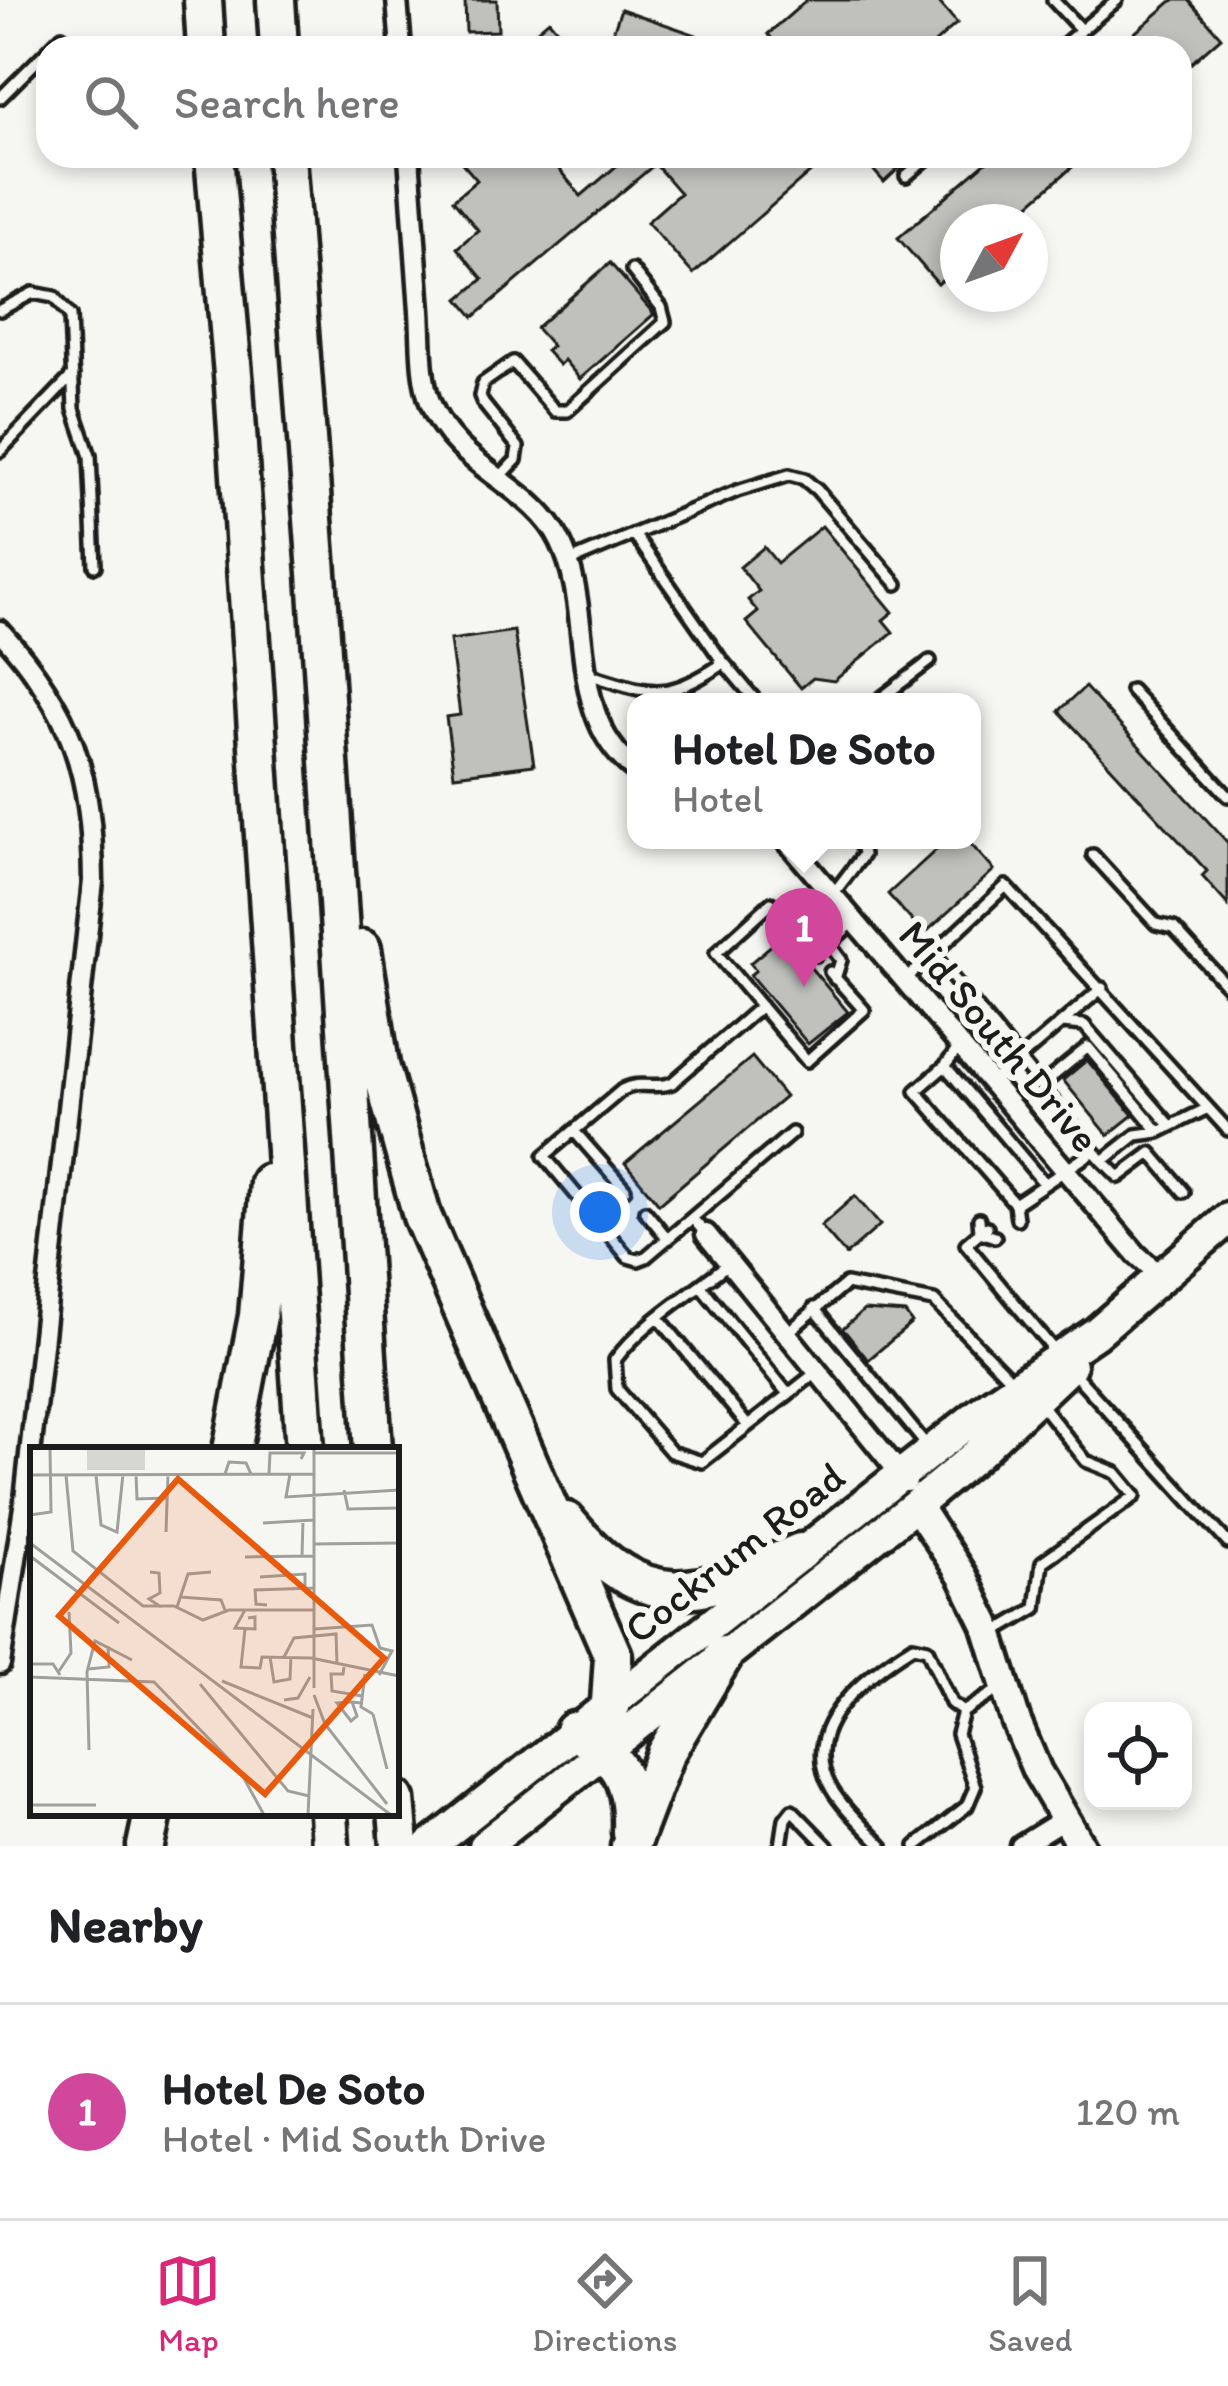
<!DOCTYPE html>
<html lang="en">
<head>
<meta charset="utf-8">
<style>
  body { margin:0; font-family:Itim,sans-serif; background:#f2f2f2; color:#202124 }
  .controls { position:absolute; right:36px; bottom:36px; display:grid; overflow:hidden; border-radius:24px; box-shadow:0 6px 18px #0003 }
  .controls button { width:108px; height:108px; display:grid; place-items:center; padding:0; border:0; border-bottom:3px solid #e0e0e0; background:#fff; color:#202124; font:60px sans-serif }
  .compass { position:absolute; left:940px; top:204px; width:108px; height:108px; border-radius:50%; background:#fff; box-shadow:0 6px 18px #0003; rotate:49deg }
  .you { position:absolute; left:600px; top:1212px; width:42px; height:42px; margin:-30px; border:9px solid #fff; border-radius:50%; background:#1a73e8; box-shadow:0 0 0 18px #1a73e833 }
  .badge { display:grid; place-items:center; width:78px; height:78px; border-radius:50%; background:#db2777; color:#fff; font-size:39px; font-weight:700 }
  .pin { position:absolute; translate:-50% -99px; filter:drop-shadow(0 3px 6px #0008) }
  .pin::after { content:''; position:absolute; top:63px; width:42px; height:36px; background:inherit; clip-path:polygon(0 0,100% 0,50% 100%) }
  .popup { position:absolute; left:627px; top:693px; width:354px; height:156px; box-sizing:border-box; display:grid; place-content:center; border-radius:24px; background:#fff; filter:drop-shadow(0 3px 9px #0005); font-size:39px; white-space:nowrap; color:#757577 }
  .popup b { font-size:45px; color:#202124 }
  .popup::after { content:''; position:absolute; left:50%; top:100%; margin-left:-24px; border:24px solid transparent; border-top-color:#fff }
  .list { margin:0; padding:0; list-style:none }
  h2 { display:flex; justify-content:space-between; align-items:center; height:156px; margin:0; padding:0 48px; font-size:51px }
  h2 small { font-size:39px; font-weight:400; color:#757577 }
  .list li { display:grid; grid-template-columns:78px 1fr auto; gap:36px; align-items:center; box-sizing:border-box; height:216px; padding:0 48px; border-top:3px solid #e0e0e0 }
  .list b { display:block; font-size:45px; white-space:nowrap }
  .list p { margin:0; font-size:39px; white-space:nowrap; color:#757577 }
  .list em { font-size:39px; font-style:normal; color:#757577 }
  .icon { flex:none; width:66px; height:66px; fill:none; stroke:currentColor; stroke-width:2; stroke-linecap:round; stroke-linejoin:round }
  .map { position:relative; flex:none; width:1228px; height:1846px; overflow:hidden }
  .search { position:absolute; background:#fff; box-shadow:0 6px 18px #0003; left:36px; right:36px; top:36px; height:132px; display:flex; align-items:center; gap:30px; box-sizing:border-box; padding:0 42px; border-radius:36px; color:#757577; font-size:45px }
  .sheet { height:372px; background:#fff }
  nav { display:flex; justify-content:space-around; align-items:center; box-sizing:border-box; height:168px; border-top:3px solid #e0e0e0; background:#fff; font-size:33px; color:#757577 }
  nav a { display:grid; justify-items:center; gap:6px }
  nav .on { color:#db2777 }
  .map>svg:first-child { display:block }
  .building { fill:#c0c0bd; stroke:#1c1c1c; stroke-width:3 }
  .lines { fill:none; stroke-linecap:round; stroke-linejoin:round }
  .lane-casing { stroke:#1c1c1c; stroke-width:18 }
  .street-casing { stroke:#1c1c1c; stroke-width:27 }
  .secondary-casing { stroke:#1c1c1c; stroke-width:36 }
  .primary-casing { stroke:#1c1c1c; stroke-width:39 }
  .highway-casing { stroke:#1c1c1c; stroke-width:45 }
  .lane { stroke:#f6f6f2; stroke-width:9 }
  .street { stroke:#f6f6f2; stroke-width:18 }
  .secondary { stroke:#f6f6f2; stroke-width:27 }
  .primary { stroke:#f6f6f2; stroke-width:30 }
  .highway { stroke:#f6f6f2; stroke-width:36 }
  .labels { text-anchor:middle; stroke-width:12; stroke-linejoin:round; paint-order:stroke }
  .street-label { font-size:42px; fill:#1c1c1c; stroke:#f6f6f2 }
  .inset-road { fill:none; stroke:#9f9f9c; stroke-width:3 }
  .view { fill:#e8590c; fill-opacity:0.15; stroke:#e8590c; stroke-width:6 }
  .inset-edge { fill:none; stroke:#1c1c1c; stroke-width:6 }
</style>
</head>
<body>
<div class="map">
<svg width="1228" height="1846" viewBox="0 0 1228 1846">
  <rect width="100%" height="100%" fill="#f6f6f2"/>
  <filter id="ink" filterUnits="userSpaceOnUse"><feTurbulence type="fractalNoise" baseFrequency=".00833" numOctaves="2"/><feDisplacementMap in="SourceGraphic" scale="24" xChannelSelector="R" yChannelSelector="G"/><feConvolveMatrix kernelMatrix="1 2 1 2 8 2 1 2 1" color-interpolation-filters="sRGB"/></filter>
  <g filter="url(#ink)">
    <path class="building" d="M465,0H497L498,31L466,32Z
      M807,0H937L957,23L929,48H780L768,34Z
      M1173,0H1189L1221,37L1180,73V48H1117Z
      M621,9L696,35L692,48H660L613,32Z
      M549,20L564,38L552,48H516Z
      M456,156H548L581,196L628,156H829L693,274L647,222L680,193L655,164L474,317L459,299L483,279L457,248L478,230L453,200L477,180Z
      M861,156H912L884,182Z
      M993,156H1085L1009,222H958V266L938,284L898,238Z
      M610,263L654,314L580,379L564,360L559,365L546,351L552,346L536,328Z
      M822,526L893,612L883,620L893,632L834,681L813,678L801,688L746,622L758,612L748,600L759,591L740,567L764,547L777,563Z
      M514,631L534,765L454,775L446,717L460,715L450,640Z
      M1085,687L1228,843V905L1202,876L1207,871L1059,711Z
      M947,840H967L994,870L924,934L888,894Z
      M781,937L789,942L848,1012L808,1044L750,975L756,970L750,963Z
      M752,1057L785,1097L659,1204L625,1163Z
      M1087,1060L1133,1115L1108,1135L1063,1080Z
      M855,1196L880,1225L846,1255L821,1226Z
      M864,1310L905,1313L912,1323L868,1360L843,1329Z"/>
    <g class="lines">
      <g class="lane-casing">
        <path id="lane" d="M1053,0L1081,30
          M50,48L62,36
          M1060,48L1117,0
          M0,98L48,50
          M906,176L930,156
          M0,310L33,293L54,297L70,316L74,409L90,456L95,566
          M0,451L73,375
          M500,477L516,460L518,447L483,403L480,396L483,383L513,362L555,411H567L665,322L661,307L632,270
          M634,534L720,658L757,702
          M568,562L737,491L789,475L804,479L817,490L897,584
          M587,674C649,692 662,704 719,666L720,658
          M1131,690L1228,796
          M876,702L930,661
          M1093,855L1156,924L1174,928L1228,987
          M833,894L863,855L861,840
          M799,936L816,955
          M829,944L841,960L835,979
          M830,972L864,1010L807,1061L716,953L771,903L799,936L814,932L829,944L856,920
          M906,979L933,954
          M1062,1023L1084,1025L1170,1125
          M960,1046L945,1066L916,1091L1015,1204L1017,1219
          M945,1066L1043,1182
          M991,1083L1102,988
          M1042,1085L1088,1047L1159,1132
          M574,1131L625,1189
          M1094,1151L1103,1161L1136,1135L1159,1132L1208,1108
          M1103,1161L1119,1177L1151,1153L1184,1192
          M1015,1204L1094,1151L933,954L1006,886L1228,1130
          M645,1211L668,1239
          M692,1218L792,1133
          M979,1219L980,1232L966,1244L1057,1354
          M987,1227L980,1232L995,1237
          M706,1234L692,1218L646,1257L638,1260L628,1257L544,1156L622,1090C640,1080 655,1090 672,1083L761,1006
          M729,1263C691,1294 644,1321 615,1360L617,1389L671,1452L702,1462L818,1371
          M701,1286L788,1394
          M814,1308L928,1447
          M659,1318L748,1426
          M787,1333L846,1284L934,1301L1015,1384
          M1072,1371L1228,1543
          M992,1634L1036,1608L1042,1562L1135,1496L1116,1473L1086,1461L1038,1401
          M781,1846L785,1819L792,1810L827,1846
          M882,1846C866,1829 843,1809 831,1788C796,1727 868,1674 913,1646L927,1649L951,1703L963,1712L1001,1688
          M916,1846L967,1806L975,1787L957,1734L963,1712"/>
      </g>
      <g class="street-casing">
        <path id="street" d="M397,0L401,48
          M409,156C413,208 416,260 420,311C422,341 420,375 430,402C454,467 533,485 560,541C596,613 564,717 636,770
          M0,631C73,711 92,774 93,881L25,1500L0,1664
          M786,840L1137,1255L1161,1276
          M706,1234L907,1482
          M1021,1846L1063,1820"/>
      </g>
      <g class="secondary-casing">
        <path id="secondary" d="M916,1505L963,1577L986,1624L1016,1721L1037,1771L1081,1846"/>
      </g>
      <g class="primary-casing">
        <path id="primary" d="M430,1846L990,1405L1096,1333L1228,1219
          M484,1846L916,1505L976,1455L1070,1366"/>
      </g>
      <g class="highway-casing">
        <path id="highway" d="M203,0L206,48
          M276,0L279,48
          M214,156L234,386L305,1450
          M286,156L317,573L373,1450
          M362,949L380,1065L422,1216L613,1656L607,1750
          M232,1450L258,1316L269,1183
          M566,1521C646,1618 697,1596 800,1552
          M574,1731C619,1757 633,1779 631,1832
          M396,1799L400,1846
          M328,1813L330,1846
          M146,1846L153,1813
          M630,1846L665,1754L724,1655"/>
      </g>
      <use href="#lane" class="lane"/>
      <use href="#street" class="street"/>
      <use href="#secondary" class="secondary"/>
      <use href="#primary" class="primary"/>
      <use href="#highway" class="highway"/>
    </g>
  </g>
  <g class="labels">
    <g class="street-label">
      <text transform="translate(1000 1036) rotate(50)" y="15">Mid South Drive</text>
      <text transform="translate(734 1552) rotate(-38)" y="15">Cockrum Road</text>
    </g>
  </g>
  <g transform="translate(30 1447)">
    <rect width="369" height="369" fill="#f6f6f2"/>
    <path d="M57,1H115V23H57Z" fill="#d6d6d2"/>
    <path class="inset-road" d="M284,1V241M284,6H369M106,27L107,52L137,51M195,27L199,15L216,16L221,27M239,27L240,6H274L271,12M260,27L256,50L369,43M0,28L284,27M36,28L43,104L113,159H144L173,173L199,163H284M66,28L71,78L87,85L93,27M314,43L318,62L369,61M0,68L21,65L20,1M233,76L284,73M136,85L138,27M0,96L361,368M284,97L369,96M0,109L89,176M272,109L273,73M215,110L284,109M120,125L129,126L130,146L119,152L131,160M230,130L275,127V142M150,150L191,153L195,163M237,158L226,157L225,143L284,141M147,160L158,127L181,125M215,163L205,181L225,182V170L218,171M215,182L211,220L230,221L232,210L281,211L369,229M285,182L342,178L350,201L362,204L349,228M240,210L244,235L260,232L261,210M254,210L264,191L306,187L307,217M0,217H23L30,228M314,220L313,227H301L302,244L332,249M58,222L79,220L78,199M29,224L41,206L39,165M335,227L331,260L343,267M0,230L124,235L210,324L234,368M192,234L283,271M170,237L258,344L279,349M284,248L295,277L357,357M254,253L268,251L280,230M322,255L327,269L321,274L307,256L319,255H322L331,256M343,267L357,322M59,303L57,225L65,194L102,213M0,358H66M278,368L283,262"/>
    <path class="view" d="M148,32L354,211L235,347L29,169Z"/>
    <rect width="369" height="369" class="inset-edge"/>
  </g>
</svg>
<div class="controls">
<button><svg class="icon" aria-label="locate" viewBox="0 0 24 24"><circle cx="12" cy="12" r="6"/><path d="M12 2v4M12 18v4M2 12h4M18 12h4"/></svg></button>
</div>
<svg class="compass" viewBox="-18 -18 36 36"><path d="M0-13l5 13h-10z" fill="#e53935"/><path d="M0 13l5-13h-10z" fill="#757577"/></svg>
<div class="you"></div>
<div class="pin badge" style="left:804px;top:987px;background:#d1479c">1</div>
<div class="popup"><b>Hotel De Soto</b>Hotel</div>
<div class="search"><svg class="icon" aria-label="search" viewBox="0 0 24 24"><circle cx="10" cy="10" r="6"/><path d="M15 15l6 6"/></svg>Search here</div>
</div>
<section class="sheet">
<h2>Nearby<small></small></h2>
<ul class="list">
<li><span class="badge" style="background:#d1479c">1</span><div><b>Hotel De Soto</b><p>Hotel · Mid South Drive</p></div><em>120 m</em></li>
</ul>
</section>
<nav>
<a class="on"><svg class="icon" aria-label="map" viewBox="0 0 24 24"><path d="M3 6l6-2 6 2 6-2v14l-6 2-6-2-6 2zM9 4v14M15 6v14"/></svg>Map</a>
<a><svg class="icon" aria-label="directions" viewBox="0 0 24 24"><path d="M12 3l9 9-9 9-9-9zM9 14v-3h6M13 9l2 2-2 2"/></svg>Directions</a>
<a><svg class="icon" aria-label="saved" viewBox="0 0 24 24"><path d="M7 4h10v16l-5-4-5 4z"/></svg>Saved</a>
</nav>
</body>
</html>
